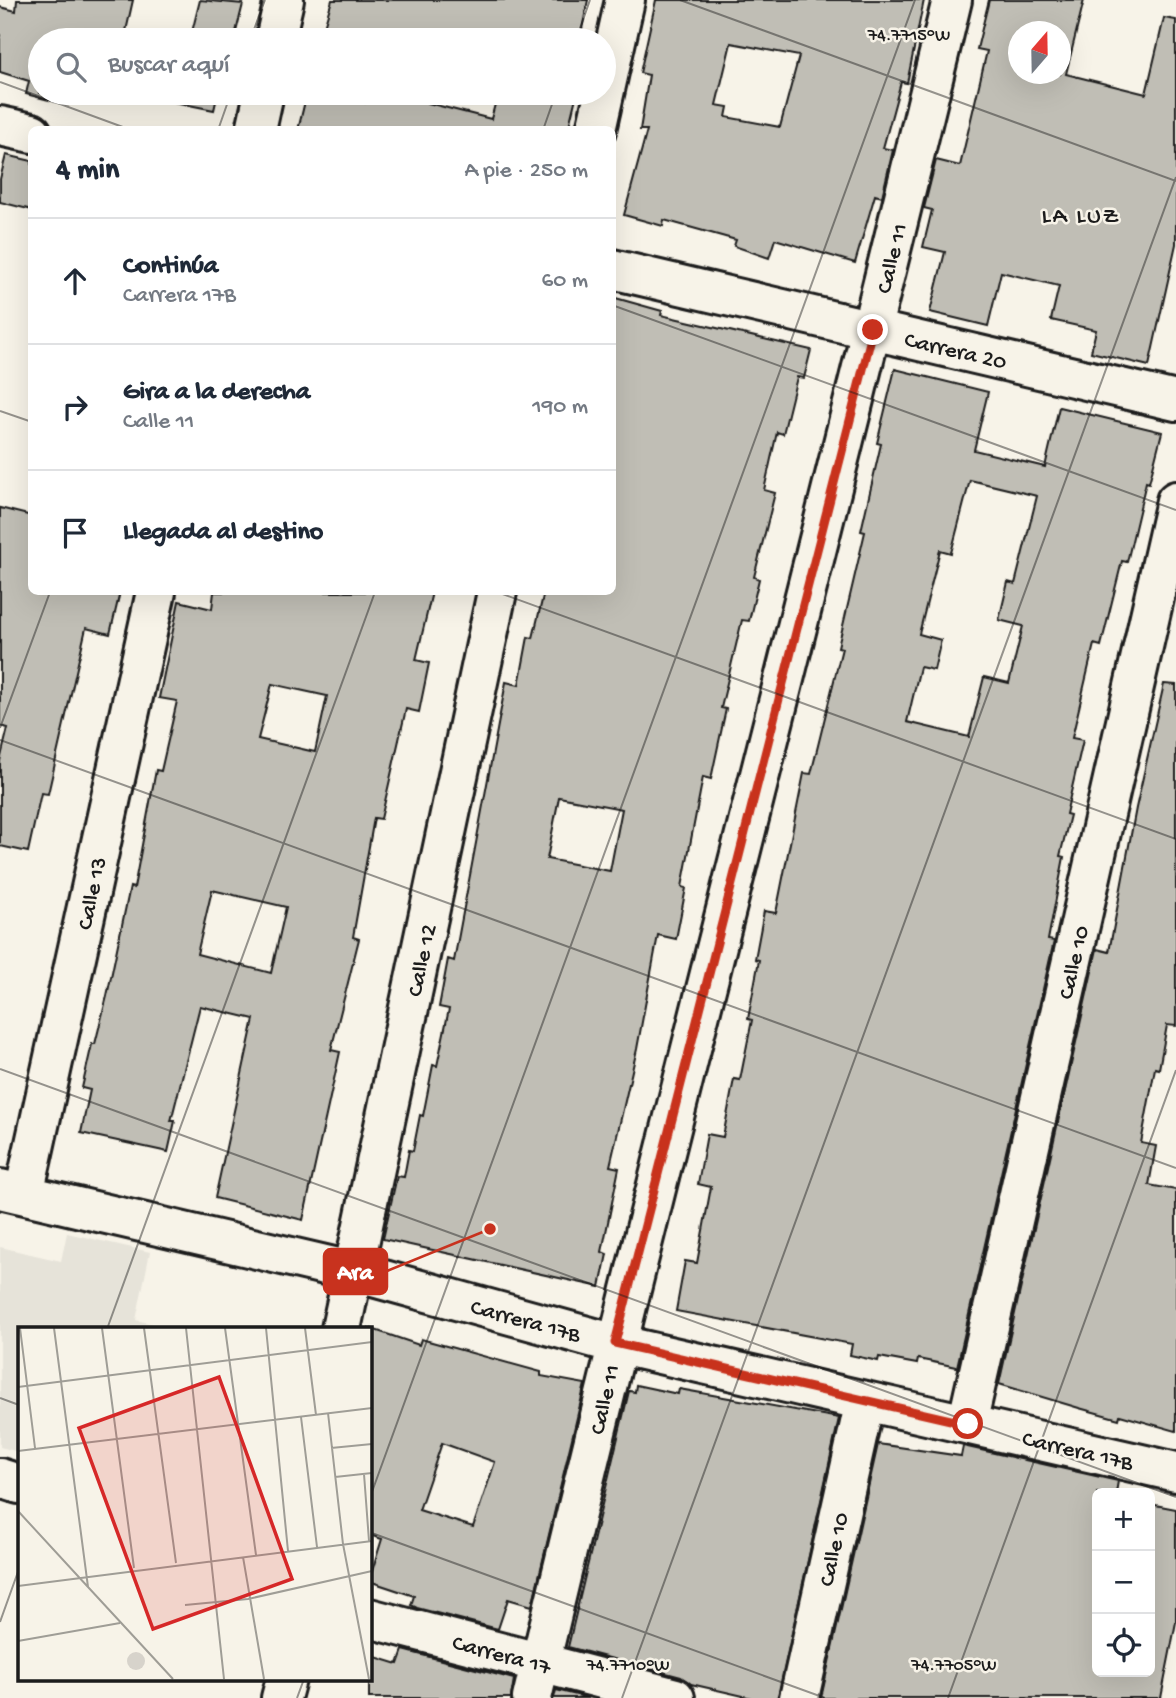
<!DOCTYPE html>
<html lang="es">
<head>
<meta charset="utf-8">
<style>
  body { margin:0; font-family:"Gochi Hand",sans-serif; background:#f2f2f3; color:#1f2937 }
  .controls { position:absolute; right:21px; bottom:21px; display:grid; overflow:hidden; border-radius:10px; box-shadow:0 7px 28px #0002 }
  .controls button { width:63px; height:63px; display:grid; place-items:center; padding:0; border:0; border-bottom:2px solid #e0e1e3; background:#fff; color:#1f2937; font:35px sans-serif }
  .compass { position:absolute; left:1008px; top:21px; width:63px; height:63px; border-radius:50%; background:#fff; box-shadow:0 7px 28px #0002; rotate:20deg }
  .stop { position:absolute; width:21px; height:21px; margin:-16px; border:5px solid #c8321e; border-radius:50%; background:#fff }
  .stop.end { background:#c8321e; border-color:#fff; box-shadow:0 2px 7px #0008 }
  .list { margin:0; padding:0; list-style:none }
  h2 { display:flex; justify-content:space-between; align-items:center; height:91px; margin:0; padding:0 28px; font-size:30px }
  h2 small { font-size:23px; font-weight:400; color:#747a83 }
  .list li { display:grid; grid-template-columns:46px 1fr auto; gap:21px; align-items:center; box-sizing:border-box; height:126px; padding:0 28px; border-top:2px solid #e0e1e3 }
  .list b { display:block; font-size:26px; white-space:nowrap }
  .list p { margin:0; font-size:23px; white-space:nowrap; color:#747a83 }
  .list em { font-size:23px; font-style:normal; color:#747a83 }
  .icon { flex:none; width:38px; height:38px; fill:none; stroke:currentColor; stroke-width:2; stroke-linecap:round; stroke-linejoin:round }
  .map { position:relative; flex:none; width:1176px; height:1698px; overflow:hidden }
  .search { position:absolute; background:#fff; box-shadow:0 7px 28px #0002; left:28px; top:28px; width:588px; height:77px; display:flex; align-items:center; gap:18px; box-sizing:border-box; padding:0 24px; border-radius:38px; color:#747a83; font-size:26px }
  .panel { position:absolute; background:#fff; box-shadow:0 7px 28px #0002; left:28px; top:126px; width:588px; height:469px; border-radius:10px }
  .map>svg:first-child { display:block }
  .built { fill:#e6e3d9 }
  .building { fill:#c0beb5; stroke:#1c1c1c; stroke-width:2; fill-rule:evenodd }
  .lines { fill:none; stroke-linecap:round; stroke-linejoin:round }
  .minor-casing { stroke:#1c1c1c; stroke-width:44 }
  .minor { stroke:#f7f3e8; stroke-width:38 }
  .route { stroke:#c8321e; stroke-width:9 }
  .ticks { fill:none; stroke:#1c1c1c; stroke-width:2; stroke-opacity:0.45 }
  .labels { text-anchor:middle; stroke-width:5; stroke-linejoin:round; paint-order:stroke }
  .street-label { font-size:23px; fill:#1c1c1c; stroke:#f7f3e8 }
  .neighbourhood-label { font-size:24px; letter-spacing:2px; fill:#1c1c1c; stroke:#f7f3e8 }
  .inset-road { fill:none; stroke:#9f9d96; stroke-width:2 }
  .view { fill:#d62828; fill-opacity:0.15; stroke:#d62828; stroke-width:3.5 }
  .inset-edge { fill:none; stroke:#1c1c1c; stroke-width:3.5 }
  .ticks-label { font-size:18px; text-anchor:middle; fill:#1c1c1c; stroke:#f7f3e8; stroke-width:5; stroke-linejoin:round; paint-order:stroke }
  .leader { fill:none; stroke:#c8321e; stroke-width:2.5 }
  .callout-dot { fill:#c8321e; stroke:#f7f3e8; stroke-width:2.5 }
  .callout { fill:#c8321e; stroke:#c8321e; stroke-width:2.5 }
  .callout-label { font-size:24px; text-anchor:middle; font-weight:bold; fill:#fff }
</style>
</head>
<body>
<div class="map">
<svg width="1176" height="1698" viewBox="0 0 1176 1698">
  <rect width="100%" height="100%" fill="#f7f3e8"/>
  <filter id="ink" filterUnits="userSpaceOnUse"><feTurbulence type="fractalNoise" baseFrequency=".0143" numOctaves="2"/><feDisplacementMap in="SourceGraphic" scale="14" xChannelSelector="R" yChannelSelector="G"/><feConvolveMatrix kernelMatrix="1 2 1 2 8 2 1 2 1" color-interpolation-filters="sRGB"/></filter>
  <g filter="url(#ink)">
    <path class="built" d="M67,1233L150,1252L136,1320L174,1329H19V1452L0,1447V1247L61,1261Z"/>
    <path class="building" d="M17,0H133L124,40H40V93H112L109,102L71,93L68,105L26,94L29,81L0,72V7L16,11Z
      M200,0L243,4L234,40H190Z
      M332,0H588L580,39L586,40H320Z
      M656,0H924L907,83L901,82L883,148L893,150L882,197L875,195L855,263L775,239L769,258L734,246L736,240L664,220L663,226L624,215L647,130H640L649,75L640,73ZM731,43L799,56L780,127L726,117L728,107L716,105Z
      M989,0H1084L1066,74L1146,94L1164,18L1176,20V244L1149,366L1091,352L1096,330L1051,320L1059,286L1001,272L988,326L930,312L945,252L923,247L932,210L924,208L936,160L960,166L987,51L977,49ZM1018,32H1060V74H1018Z
      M176,93H218L214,110L174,102Z
      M307,93L365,103L368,93H430L428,103L491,119L498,93H577L568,130H298Z
      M6,155L32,161V210L0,202V179Z
      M612,297L662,311L661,315L811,350L804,378L797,377L783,434L777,432L764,490L775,493L754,577L759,579L749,621L742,620L721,708L726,709L711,779L703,777L682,887L686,888L676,939L658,935L637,1049L610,1166L619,1168L602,1252L607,1254L600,1287L383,1239L397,1176L404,1177L409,1150L413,1151L420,1115L423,1116L433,1065L437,1066L449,1009L439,1007L448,959L454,961L506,682L519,685L528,637L533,638L544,592H612ZM559,797L622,809L610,871L547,859Z
      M895,369L988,392L974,450L1045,467L1059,407L1162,432L1149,483L1146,482L1127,562L1122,561L1101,646L1094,644L1072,738L1083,740L1066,814L1070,815L1060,856L1064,857L1048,940L1054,941L957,1367L918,1359L917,1364L879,1357L878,1361L850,1355L852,1344L676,1311L685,1261L697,1263L711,1187L698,1184L707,1134L723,1137L734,1079L740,1080L752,1020L748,1019L759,960L755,959L764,911L776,913L804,773L811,774L842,648L838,647L865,532L861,531L881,444L877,443ZM970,480L1037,496L1015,584L1008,582L999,620L1023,626L1009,683L984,677L969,737L907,722L920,667L934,670L941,640L919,634L940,550L951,553Z
      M0,508L32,516V592H120L110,634L86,628L48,794L41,793L28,852L0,846V761L8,728L0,726Z
      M214,592H432L416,660L429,663L419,712L406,709L381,819L374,818L353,937L359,939L331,1050L340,1052L303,1220L215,1198L254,1019L200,1006L171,1121H175L168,1152L81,1133L90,1090L82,1088L92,1044H95L107,996L130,887L134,888L156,770L161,771L177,701L159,698L179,601L212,609ZM272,684L327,696L315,752L258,739ZM212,890L286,907L271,973L197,954Z
      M1164,684L1176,685V1026L1167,1025L1159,1069L1155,1068L1141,1143L1156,1146L1149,1185L1176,1190V1431L1120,1415L1119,1419L1079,1408L999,1384L1097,949L1109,952L1136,808Z
      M369,1328L419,1345L421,1339L541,1372V1376L585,1384L532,1606L508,1599L498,1629L417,1608L411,1605L414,1596L369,1581L382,1539L369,1535ZM442,1443L495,1462L473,1527L419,1510Z
      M636,1385L678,1394L679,1389L839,1418L778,1698H752L691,1684L681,1677L568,1647L629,1391L635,1392Z
      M878,1444L961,1456L963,1446L1118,1481L1116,1493H1097V1672H1150V1504L1176,1509V1622L1161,1698H821Z
      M403,1650L514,1679L511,1698H369V1655L398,1664Z
      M556,1690L589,1698H554Z"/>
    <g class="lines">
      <g class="minor-casing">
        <path id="minor" d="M275,40L284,0
          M0,126L32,133
          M256,130L264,93
          M596,130L625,0
          M612,269L1176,401
          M0,1189L355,1272L616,1344L1176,1472
          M24,1194L156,592
          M341,1329L497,592
          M967,1424L1176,501
          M0,1478L19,1484
          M369,1618L675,1698
          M281,1698L286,1679
          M532,1698C666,1131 816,567 952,0
          M799,1698L865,1401"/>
      </g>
      <use href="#minor" class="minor"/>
    </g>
  </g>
  <g class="lines" filter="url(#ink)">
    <path class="route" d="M873,330L615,1343L968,1424"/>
  </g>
  <path class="ticks" d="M680,0L1176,181M250,40L265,0M576,40L590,0M0,82L131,130M218,130L231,93M543,130L556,93M612,305L1176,510M0,411L32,422M497,592L1176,839M0,728L50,592M0,740L1176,1168M0,1069L1176,1497M107,1329L375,592M0,1398L19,1405M369,1500L915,0M369,1532L825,1698M0,1622L19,1569M297,1698L304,1679M622,1698L1176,177M948,1698L1176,1070"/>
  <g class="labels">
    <g class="street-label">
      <text transform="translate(890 258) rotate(-76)" y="8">Calle 11</text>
      <text transform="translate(956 349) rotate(13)" y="8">Carrera 20</text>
      <text transform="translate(90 893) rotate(-78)" y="8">Calle 13</text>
      <text transform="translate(420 960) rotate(-78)" y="8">Calle 12</text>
      <text transform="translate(1072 962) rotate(-77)" y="8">Calle 10</text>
      <text transform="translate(526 1319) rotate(15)" y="8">Carrera 17B</text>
      <text transform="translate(603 1399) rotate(-77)" y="8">Calle 11</text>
      <text transform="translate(1078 1449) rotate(13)" y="8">Carrera 17B</text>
      <text transform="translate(832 1549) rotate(-78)" y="8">Calle 10</text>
      <text transform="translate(502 1653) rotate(15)" y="8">Carrera 17</text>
    </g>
    <g class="neighbourhood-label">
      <text x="1081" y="222">LA LUZ</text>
    </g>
  </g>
  <g transform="translate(18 1327)">
    <rect width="354" height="354" fill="#f7f3e8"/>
    <path d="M109 334a9 9 0 1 1 18 0a9 9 0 1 1-18 0Z" fill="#d7d3cb"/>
    <path class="inset-road" d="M2,1L17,121M36,1L70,260L155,352M84,1L116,241M126,1L158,236M168,1L206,352M207,1L238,228M248,1L270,224M287,1L298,88M0,60L354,15M310,86L325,217L351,352M283,90L299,220M313,121L354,117M0,124L354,81M346,147L351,214M317,150L354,146M0,184L70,260M225,230L246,352M0,259L354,214M167,278L230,272L354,244M0,314L102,296"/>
    <path class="view" d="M201,50L274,252L135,302L61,101Z"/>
    <rect width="354" height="354" class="inset-edge"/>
  </g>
  <g class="ticks-label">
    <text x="909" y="40">74.7715°W</text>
    <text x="628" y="1670">74.7710°W</text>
    <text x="954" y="1670">74.7705°W</text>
  </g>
  <path class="leader" d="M490 1229L387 1271"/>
  <circle class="callout-dot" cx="490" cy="1229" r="7"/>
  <rect class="callout" x="324" y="1249" width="63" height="45" rx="7"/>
  <g class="callout-label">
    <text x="355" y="1279">Ara</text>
  </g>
</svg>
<div class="controls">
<button>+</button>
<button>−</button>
<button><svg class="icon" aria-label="locate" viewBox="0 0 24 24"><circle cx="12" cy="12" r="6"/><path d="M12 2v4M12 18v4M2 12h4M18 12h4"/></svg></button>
</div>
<svg class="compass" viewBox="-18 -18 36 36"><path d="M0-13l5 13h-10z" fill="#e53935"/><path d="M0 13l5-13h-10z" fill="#747a83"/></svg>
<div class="stop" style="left:968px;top:1424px"></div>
<div class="stop end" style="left:873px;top:330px"></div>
<div class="search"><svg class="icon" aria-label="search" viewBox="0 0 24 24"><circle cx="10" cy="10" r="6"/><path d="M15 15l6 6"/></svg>Buscar aquí</div>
<section class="panel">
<h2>4 min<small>A pie · 250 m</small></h2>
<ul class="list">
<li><svg class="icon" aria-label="ahead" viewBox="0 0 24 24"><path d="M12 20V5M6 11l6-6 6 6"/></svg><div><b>Continúa</b><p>Carrera 17B</p></div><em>60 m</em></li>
<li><svg class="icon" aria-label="right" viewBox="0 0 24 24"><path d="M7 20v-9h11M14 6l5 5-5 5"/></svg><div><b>Gira a la derecha</b><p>Calle 11</p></div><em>190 m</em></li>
<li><svg class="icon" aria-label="arrive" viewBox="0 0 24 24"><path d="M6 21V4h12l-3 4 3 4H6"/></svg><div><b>Llegada al destino</b></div></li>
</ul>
</section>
</div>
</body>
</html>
